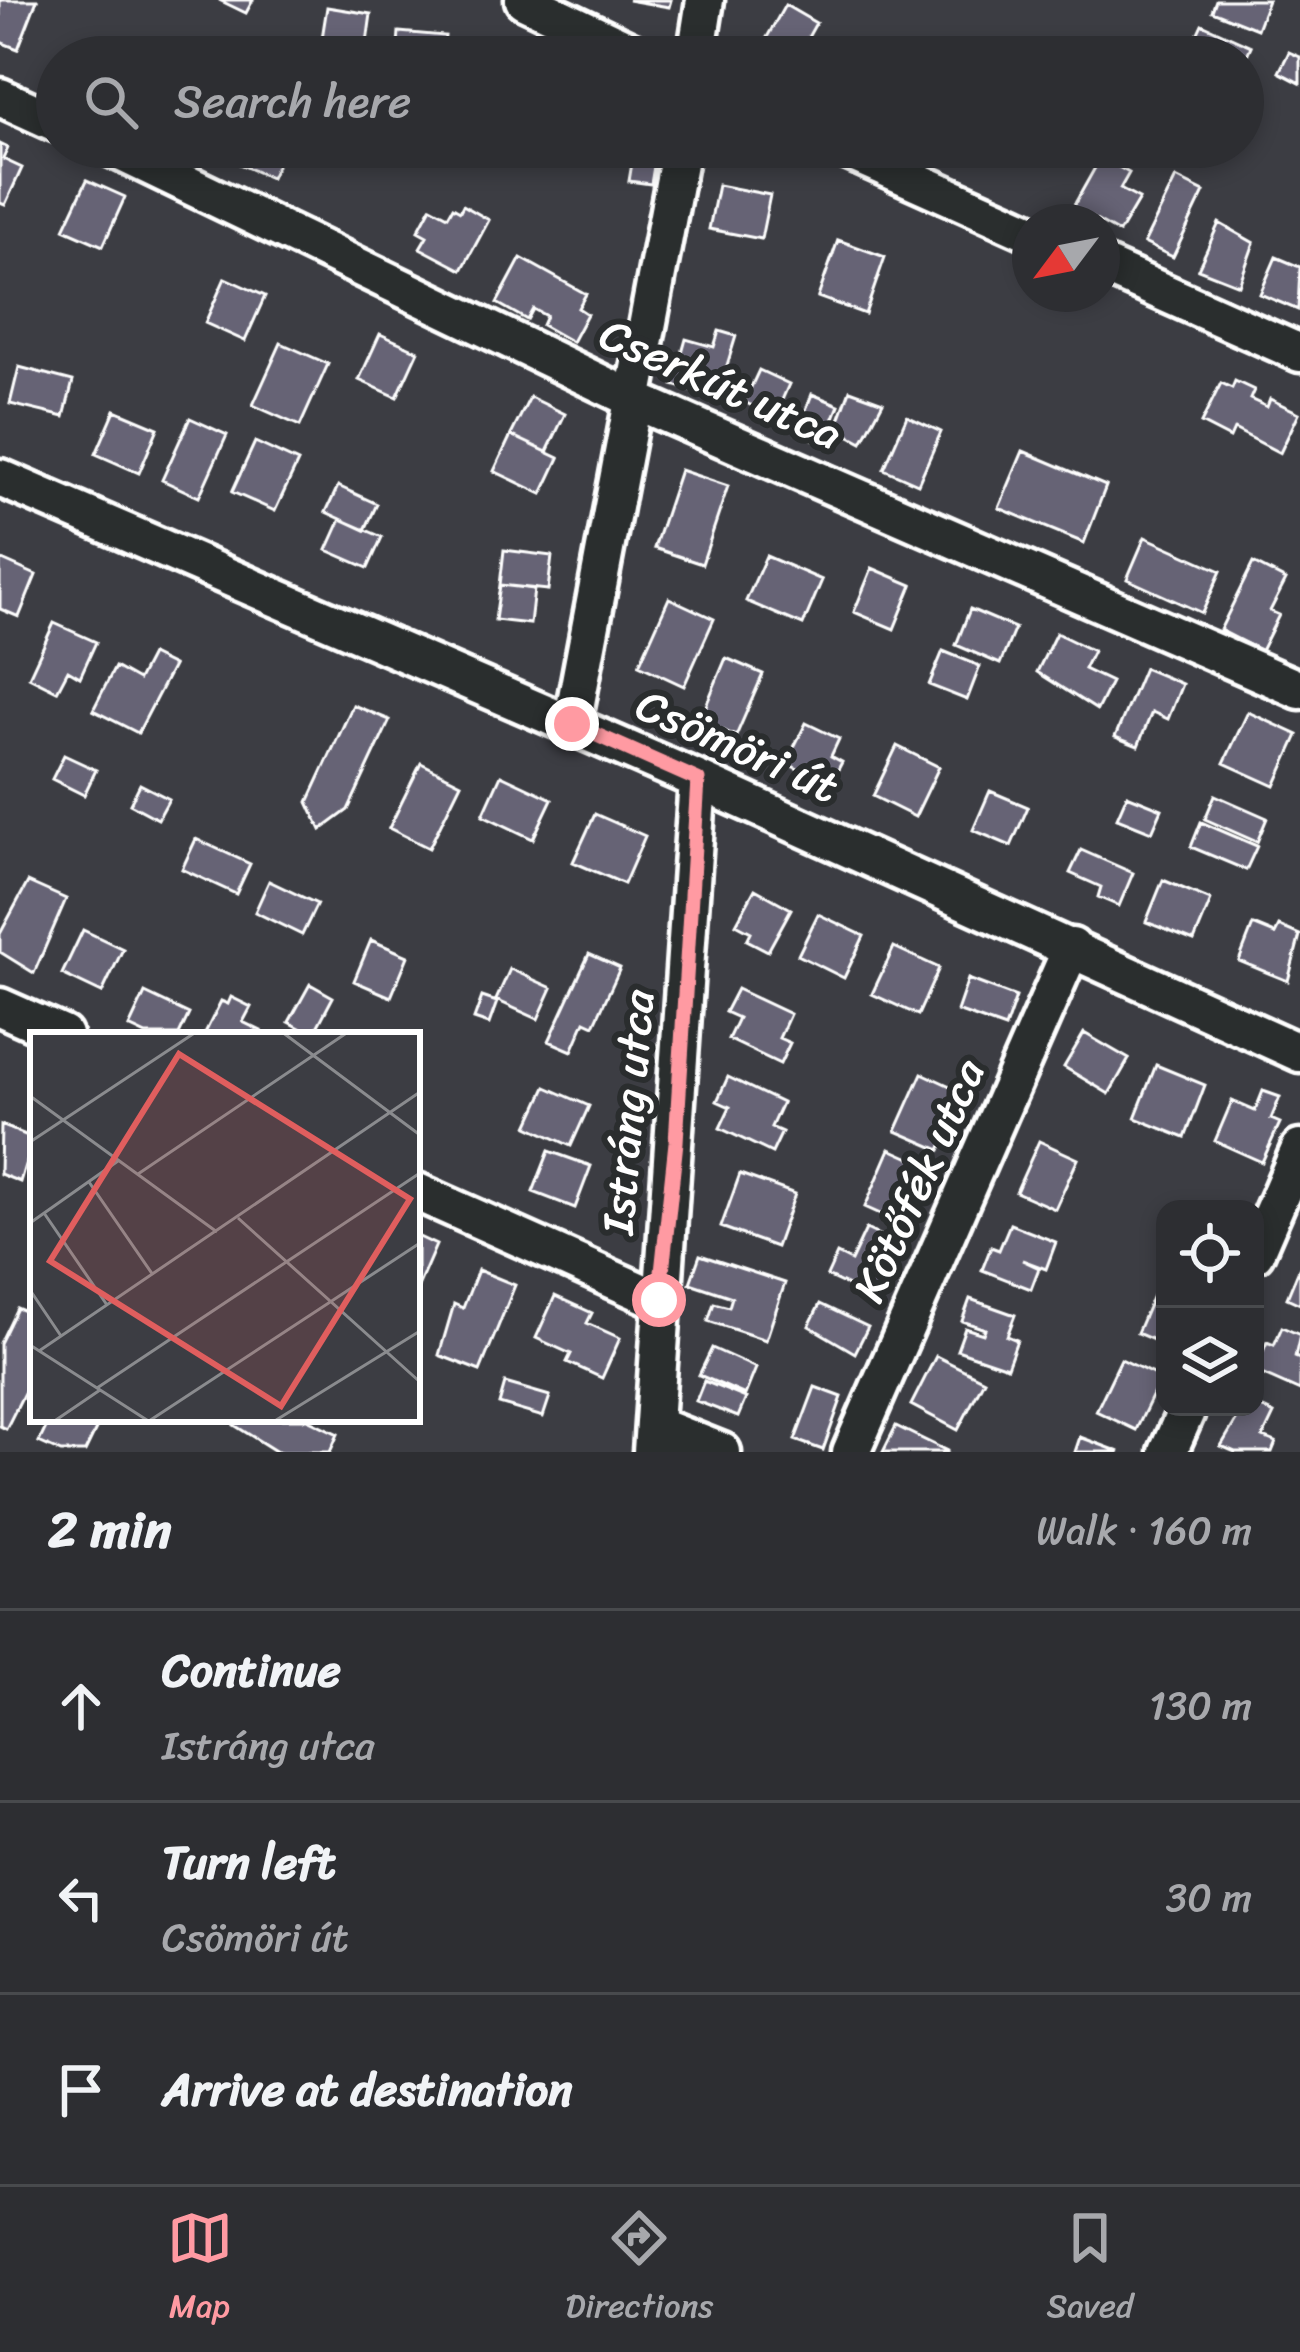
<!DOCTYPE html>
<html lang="en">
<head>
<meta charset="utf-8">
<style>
  body { margin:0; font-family:Sriracha,sans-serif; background:#393a3e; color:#f1f3f6 }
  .controls { position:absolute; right:36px; bottom:36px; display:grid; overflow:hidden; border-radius:24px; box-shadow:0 6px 18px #0003 }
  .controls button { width:108px; height:108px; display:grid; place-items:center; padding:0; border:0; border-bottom:3px solid #484a4d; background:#2d2e32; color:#f1f3f6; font:60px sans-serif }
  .compass { position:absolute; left:1012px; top:204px; width:108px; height:108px; border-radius:50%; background:#2d2e32; box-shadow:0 6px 18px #0003; rotate:238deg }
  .stop { position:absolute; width:36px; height:36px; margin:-27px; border:9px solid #ff9aa2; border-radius:50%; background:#fff }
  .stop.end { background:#ff9aa2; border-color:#fff; box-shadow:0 3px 12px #0008 }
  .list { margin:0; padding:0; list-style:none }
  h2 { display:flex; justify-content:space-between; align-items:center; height:156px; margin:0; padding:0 48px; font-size:51px }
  h2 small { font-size:39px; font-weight:400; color:#a7a8ac }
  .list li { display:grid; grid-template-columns:78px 1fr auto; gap:36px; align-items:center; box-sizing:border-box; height:192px; padding:0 48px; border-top:3px solid #484a4d }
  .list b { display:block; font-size:45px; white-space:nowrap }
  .list p { margin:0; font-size:39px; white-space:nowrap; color:#a7a8ac }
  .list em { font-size:39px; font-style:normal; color:#a7a8ac }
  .icon { flex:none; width:66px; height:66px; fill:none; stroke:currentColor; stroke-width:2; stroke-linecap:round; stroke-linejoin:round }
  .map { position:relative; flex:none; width:1300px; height:1452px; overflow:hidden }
  .search { position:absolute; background:#2d2e32; box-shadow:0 6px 18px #0003; left:36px; right:36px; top:36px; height:132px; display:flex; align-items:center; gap:30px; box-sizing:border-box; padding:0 42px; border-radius:66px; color:#a7a8ac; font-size:45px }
  .sheet { height:732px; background:#2d2e32 }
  nav { display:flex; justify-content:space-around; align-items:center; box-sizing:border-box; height:168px; border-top:3px solid #484a4d; background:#2d2e32; font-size:33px; color:#a7a8ac }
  nav a { display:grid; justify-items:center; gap:6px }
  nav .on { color:#ff9aa2 }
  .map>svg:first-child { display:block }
  .building { fill:#666375; stroke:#fff; stroke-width:3 }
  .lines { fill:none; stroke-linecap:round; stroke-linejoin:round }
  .minor-casing { stroke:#fff; stroke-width:45 }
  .minor { stroke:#2a2d2e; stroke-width:36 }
  .route { stroke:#ff9aa2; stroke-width:15 }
  .labels { text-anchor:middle; stroke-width:12; stroke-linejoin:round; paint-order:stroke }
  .street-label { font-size:45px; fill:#fff; stroke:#2a2d2e }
  .inset-road { fill:none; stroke:#8a8b8e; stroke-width:3 }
  .view { fill:#e05e5e; fill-opacity:0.15; stroke:#e05e5e; stroke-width:6 }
  .inset-edge { fill:none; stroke:#fff; stroke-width:6 }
</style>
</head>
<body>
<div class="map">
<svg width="1300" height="1452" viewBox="0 0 1300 1452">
  <rect width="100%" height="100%" fill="#3c3d43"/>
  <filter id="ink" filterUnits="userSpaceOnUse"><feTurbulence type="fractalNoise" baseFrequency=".00833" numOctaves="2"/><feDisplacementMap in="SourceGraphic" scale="24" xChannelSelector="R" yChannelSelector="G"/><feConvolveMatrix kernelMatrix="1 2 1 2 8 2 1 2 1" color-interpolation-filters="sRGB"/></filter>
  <g filter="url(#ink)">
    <path class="building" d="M0,0H37L18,49L0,42Z
      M219,0H253L246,13Z
      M628,0H671L669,7Z
      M1216,0H1268L1257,29L1212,11Z
      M785,5L816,23L797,57H756Z
      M327,7L371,14L365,57H319Z
      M1202,24L1251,46L1243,64V57H1211L1191,48Z
      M399,32L445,36L443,57H397Z
      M504,44L533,57H499Z
      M96,46L120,57H91Z
      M1289,52L1300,57V83L1279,72Z
      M0,144L8,148L3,159L22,168L5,205L0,203Z
      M225,147H285L271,178L221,156Z
      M633,157L655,160L651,184L629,181Z
      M1101,157L1129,173L1120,189L1139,199L1119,233L1073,207Z
      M1176,178L1204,192L1173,257L1144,243Z
      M87,180L125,197L103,246L64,229Z
      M718,185L770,195L761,239L709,229Z
      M463,205L489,220L462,270L420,248L427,236L418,231L431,207L448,216L453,207L460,211Z
      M1219,223L1254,243L1239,285L1198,269Z
      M838,240L885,257L865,314L818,297Z
      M1276,257L1300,267L1298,310L1260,294Z
      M521,258L586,294L578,308L587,314L572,342L542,325L546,316L533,309L527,320L497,303Z
      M225,278L265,296L245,341L205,323Z
      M719,331L736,336L717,398L673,385L686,339L714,347Z
      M380,334L418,351L397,397L359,380Z
      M281,343L328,364L300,426L253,405Z
      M19,367L73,381L64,417L10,404Z
      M759,370L789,384L775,416L744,402Z
      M1235,381L1254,390L1250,399L1267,407L1270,399L1299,413L1280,453L1234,429L1230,438L1201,423L1221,383L1232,388Z
      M850,390L883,402L862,442L836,428Z
      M812,394L839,405L824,443L797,433Z
      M530,397L565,414L547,452L511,435Z
      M115,410L158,428L139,473L96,454Z
      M907,416L941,432L918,484L884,469Z
      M190,418L227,435L199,497L162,480Z
      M511,435L559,458L542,494L494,471Z
      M255,442L298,462L275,511L232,492Z
      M1023,451L1106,486L1084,543L999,508Z
      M680,470L728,486L702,564L654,548Z
      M338,486L377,504L365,530L326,512Z
      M341,519L382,537L368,568L327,550Z
      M1145,537L1221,571L1202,613L1127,579Z
      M504,550L552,556L548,590L500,585Z
      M766,556L822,580L803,625L746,601Z
      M0,559L36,575L19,617L0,609Z
      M1253,563L1286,580L1270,611L1279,615L1261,651L1220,630Z
      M872,568L912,585L894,629L854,612Z
      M500,585L534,589L530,624L495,620Z
      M669,598L714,619L684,686L639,665Z
      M970,609L1015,628L1000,664L956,645Z
      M54,623L96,642L80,677L68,670L57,691L29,677Z
      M1056,633L1093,651L1084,669L1111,682L1097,710L1037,672Z
      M943,651L980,666L967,700L929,685Z
      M151,655L173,666L138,733L93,710L115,667L138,680Z
      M726,658L763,674L736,736L700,720Z
      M1144,668L1182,684L1168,719L1152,712L1138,746L1115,737Z
      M353,705L390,720L348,810L321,830L308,802Z
      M1248,712L1298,735L1275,786L1224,763Z
      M806,723L839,739L831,756L842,762L830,785L786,763Z
      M897,746L939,767L915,817L873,796Z
      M64,755L96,770L84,795L52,779Z
      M421,763L461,783L429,848L389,828Z
      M501,775L552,799L533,839L483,815Z
      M140,784L169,799L158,819L130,804Z
      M990,791L1028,807L1011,846L973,830Z
      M1127,795L1162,809L1152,832L1117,818Z
      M1215,795L1267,818L1257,842L1205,819Z
      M595,814L645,836L624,884L573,862Z
      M1201,822L1257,846L1246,870L1191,847Z
      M196,839L250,864L236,894L182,869Z
      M1081,850L1133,873L1119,906L1098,897L1101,887L1070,873Z
      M1163,880L1211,900L1194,941L1146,922Z
      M269,881L317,904L302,935L255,912Z
      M28,882L66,899L34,973L0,952V934Z
      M755,889L791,909L768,951L747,940L751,932L736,924Z
      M818,914L864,936L844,978L798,955Z
      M1253,925L1275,934L1279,926L1300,935L1288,981L1239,961Z
      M83,930L123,949L102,993L62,974Z
      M371,940L408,956L391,997L354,981Z
      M894,947L939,968L918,1015L872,994Z
      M589,954L620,968L594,1025L585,1021L572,1051L549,1041Z
      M510,969L552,988L538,1019L496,1000Z
      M968,979L1016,997L1005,1028L957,1011Z
      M310,984L333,997L313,1035L289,1022Z
      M737,989L790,1014L779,1038L790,1043L780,1064L728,1039L738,1018L725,1012Z
      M145,993L189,1014L179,1035H146L129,1027Z
      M231,997L251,1007L243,1022L261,1031L259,1035H204L221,1001L228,1004Z
      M482,997L497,1002L489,1024L474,1019Z
      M1084,1033L1129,1059L1109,1094L1064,1067Z
      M1156,1065L1205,1085L1185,1138L1135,1118Z
      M922,1073L965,1093L940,1150L896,1131Z
      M728,1077L782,1103L771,1127L782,1132L772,1153L720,1128L730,1107L717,1101Z
      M546,1087L589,1106L571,1146L528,1126Z
      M1263,1091L1280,1097L1271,1119L1280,1123L1262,1162L1215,1141L1232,1101L1255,1111Z
      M1,1125L33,1138L20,1182L0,1174Z
      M1039,1141L1078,1159L1055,1209L1016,1192Z
      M890,1149L932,1168L907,1226L865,1207Z
      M549,1151L591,1166L575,1208L533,1192Z
      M740,1174L795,1194L776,1247L721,1227Z
      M1010,1224L1056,1242L1046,1269L1022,1260L1039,1268L1031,1289L982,1270L991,1247L999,1250Z
      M866,1229L906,1248L881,1301L827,1276L837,1254L851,1261Z
      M417,1236L436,1245L417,1289Z
      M700,1255L785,1283L766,1340L708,1321L714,1303L729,1307L732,1297L690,1283Z
      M1299,1269L1300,1270V1304L1287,1298Z
      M478,1270L515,1285L480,1371L439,1355L454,1304L463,1308Z
      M1157,1286L1165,1290V1345L1137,1333Z
      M555,1296L592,1313L587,1323L620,1338L602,1378L567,1362L571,1354L536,1338Z
      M970,1299L1015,1315L1007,1336L1017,1340L1007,1367L957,1350L965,1328L983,1334L985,1329L962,1321Z
      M820,1304L868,1327L855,1353L809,1326Z
      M17,1308L33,1315V1375L6,1429L0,1426V1343Z
      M1282,1327L1300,1335L1295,1357L1300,1359V1391L1255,1371L1267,1342L1274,1345Z
      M712,1348L756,1368L745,1395L699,1375Z
      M936,1356L984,1380L958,1430L911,1405Z
      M1121,1359L1161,1378L1136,1430L1096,1411Z
      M704,1381L746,1398L738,1417L696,1401Z
      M505,1383L550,1396L543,1417L499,1404Z
      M815,1387L842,1397L823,1450L795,1440Z
      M1255,1405L1274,1414L1263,1437L1276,1442L1272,1452H1235L1221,1446L1244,1407Z
      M50,1419H101L85,1452H61L39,1442Z
      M237,1419H307L338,1434L330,1452H277L234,1425Z
      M896,1426L947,1451V1452H883Z
      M1080,1437L1120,1452H1075Z"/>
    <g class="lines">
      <g class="minor-casing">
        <path id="minor" d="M524,0L643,57
          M696,57L705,0
          M0,97L57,123
          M110,147L637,401L1300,690
          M840,147L1030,232
          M1102,265L1300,353
          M0,478L698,780L1300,1053
          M572,724L681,147
          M0,1007L63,1035
          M417,1192L659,1300
          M1255,1253L1300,1149
          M654,1425L722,1452
          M652,1452L698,780
          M851,1452L1072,947
          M1168,1452L1188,1407"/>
      </g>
      <use href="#minor" class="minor"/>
    </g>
  </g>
  <g class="lines" filter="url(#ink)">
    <path class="route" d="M572,724L698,780L676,1142L659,1300"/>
  </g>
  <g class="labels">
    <g class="street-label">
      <text transform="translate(721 383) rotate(24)" y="16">Cserkút utca</text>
      <text transform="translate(738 745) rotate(24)" y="16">Csömöri út</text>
      <text transform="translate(627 1112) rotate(-85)" y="16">Istráng utca</text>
      <text transform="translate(918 1180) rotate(-66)" y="16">Kötőfék utca</text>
    </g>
  </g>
  <g transform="translate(30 1032)">
    <rect width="390" height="390" fill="#3c3d43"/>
    <path class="inset-road" d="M252,0L390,103M0,64L187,200M0,110L166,0M108,142L318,0M59,150L123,243M14,181L77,273M208,186L390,350M0,191L88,129M0,258L31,304M0,313L120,390M9,319L390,60M67,356L390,141M119,389L390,211M23,390L70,358M243,390L390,299"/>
    <path class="view" d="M149,22L380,167L251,374L20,229Z"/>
    <rect width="390" height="390" class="inset-edge"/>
  </g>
</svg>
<div class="controls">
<button><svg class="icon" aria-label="locate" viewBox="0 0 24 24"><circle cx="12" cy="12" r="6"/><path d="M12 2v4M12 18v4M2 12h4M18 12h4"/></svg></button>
<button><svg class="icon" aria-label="layers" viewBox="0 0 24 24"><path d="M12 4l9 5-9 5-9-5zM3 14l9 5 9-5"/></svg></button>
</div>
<svg class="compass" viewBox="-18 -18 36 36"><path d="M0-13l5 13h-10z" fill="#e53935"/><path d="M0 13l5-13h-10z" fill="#a7a8ac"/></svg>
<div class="stop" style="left:659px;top:1300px"></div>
<div class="stop end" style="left:572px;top:724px"></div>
<div class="search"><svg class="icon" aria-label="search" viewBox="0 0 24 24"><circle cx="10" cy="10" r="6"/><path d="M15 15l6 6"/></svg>Search here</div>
</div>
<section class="sheet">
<h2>2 min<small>Walk · 160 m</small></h2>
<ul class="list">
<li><svg class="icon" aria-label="ahead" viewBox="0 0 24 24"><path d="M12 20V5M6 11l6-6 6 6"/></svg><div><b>Continue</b><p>Istráng utca</p></div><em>130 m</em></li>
<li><svg class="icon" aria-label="left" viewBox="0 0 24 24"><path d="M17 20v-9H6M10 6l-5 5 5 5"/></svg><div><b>Turn left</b><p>Csömöri út</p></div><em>30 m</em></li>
<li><svg class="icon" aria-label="arrive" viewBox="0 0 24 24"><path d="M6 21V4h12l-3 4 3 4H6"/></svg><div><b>Arrive at destination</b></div></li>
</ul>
</section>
<nav>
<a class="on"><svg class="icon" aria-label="map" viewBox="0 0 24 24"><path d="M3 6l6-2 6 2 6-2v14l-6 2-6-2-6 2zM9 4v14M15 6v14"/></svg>Map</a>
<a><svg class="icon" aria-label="directions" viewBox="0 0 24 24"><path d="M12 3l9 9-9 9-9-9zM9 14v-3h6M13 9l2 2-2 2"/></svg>Directions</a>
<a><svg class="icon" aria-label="saved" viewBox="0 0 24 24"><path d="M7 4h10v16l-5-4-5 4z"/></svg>Saved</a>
</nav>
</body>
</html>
